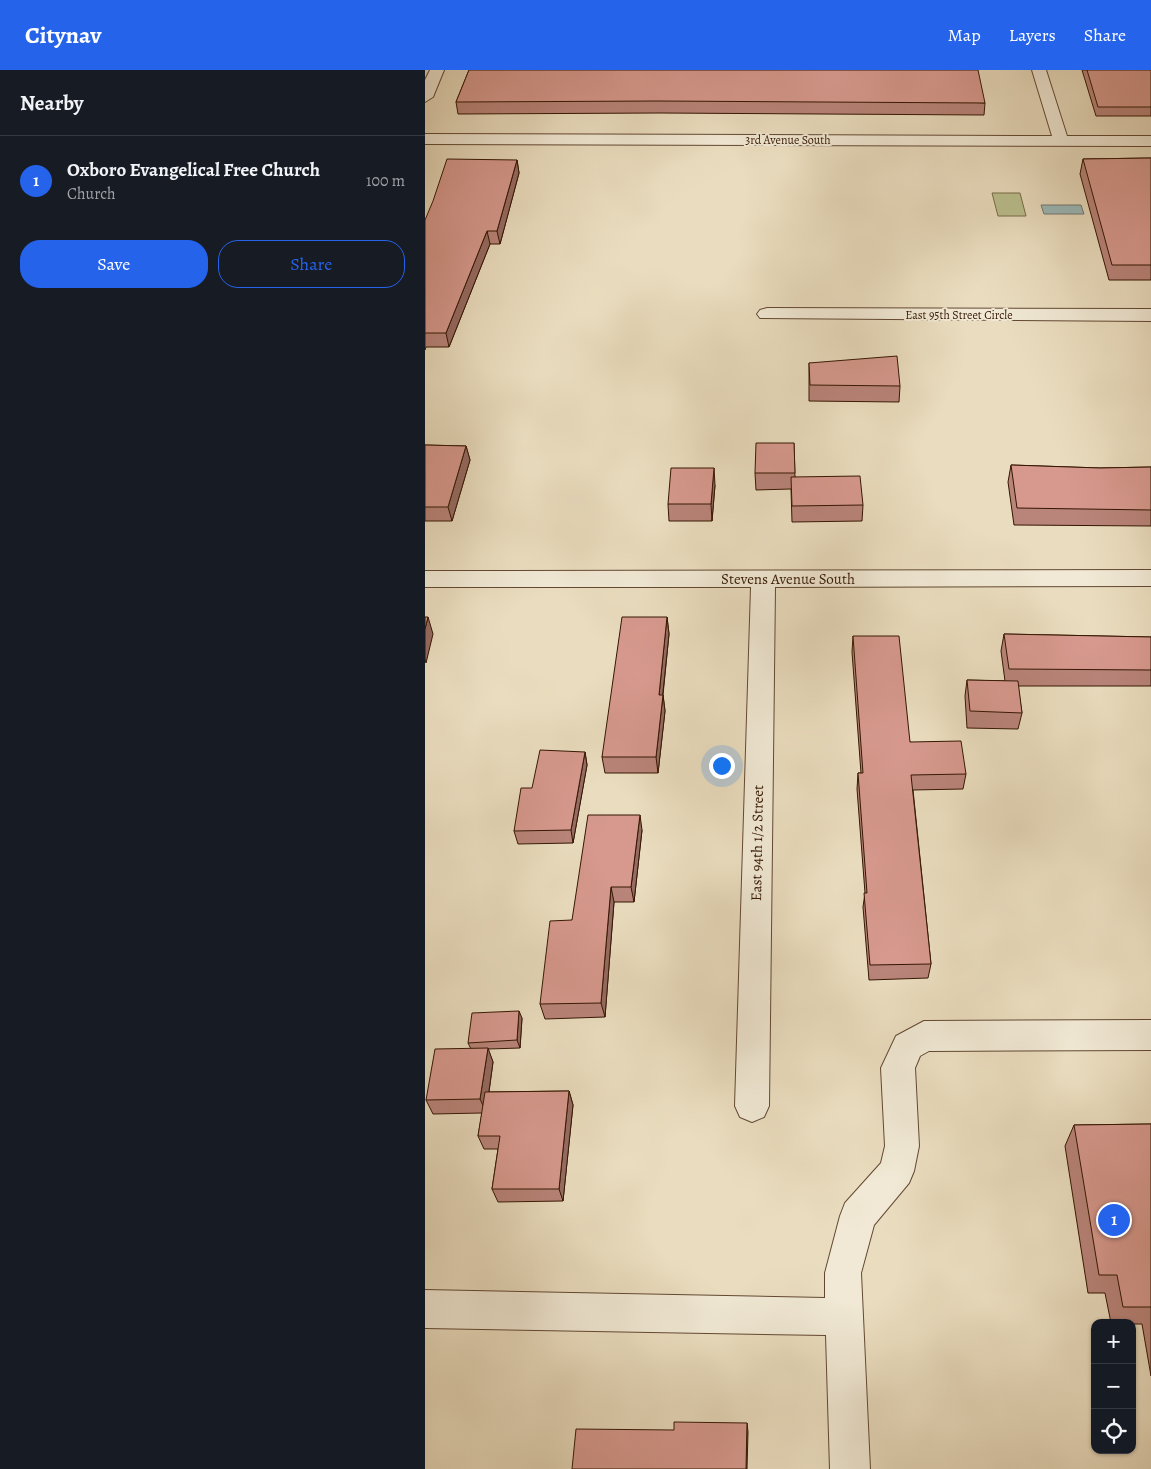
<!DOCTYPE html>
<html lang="en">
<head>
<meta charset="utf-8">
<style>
  body { margin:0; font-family:Alegreya,serif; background:#242831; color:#f1f3f6 }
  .controls { position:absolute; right:15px; bottom:15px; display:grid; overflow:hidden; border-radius:10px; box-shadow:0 1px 4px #0004 }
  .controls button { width:45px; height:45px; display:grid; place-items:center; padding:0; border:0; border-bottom:1px solid #363941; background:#171b24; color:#f1f3f6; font:25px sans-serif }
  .you { position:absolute; left:296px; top:695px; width:18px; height:18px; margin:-12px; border:4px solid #fff; border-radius:50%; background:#1a73e8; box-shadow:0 0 0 8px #1a73e833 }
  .badge { display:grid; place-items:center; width:32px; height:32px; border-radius:50%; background:#2563eb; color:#fff; font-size:16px; font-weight:700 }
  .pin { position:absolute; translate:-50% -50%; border:2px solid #fff; box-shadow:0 1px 5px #0006 }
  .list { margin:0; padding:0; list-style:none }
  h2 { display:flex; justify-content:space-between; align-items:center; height:65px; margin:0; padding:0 20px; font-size:21px }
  h2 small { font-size:16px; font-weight:400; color:#9ea1a6 }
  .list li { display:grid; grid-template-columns:32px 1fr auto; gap:15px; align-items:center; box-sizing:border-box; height:90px; padding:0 20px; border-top:1px solid #363941 }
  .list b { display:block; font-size:19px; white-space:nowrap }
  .list p { margin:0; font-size:16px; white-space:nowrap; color:#9ea1a6 }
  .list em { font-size:16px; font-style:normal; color:#9ea1a6 }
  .actions { display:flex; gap:10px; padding:15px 20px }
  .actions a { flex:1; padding:11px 0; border:1px solid #2563eb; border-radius:20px; text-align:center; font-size:18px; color:#2563eb }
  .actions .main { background:#2563eb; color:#fff }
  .icon { flex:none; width:28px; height:28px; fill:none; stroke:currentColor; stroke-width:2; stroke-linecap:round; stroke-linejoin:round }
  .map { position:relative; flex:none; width:726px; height:1399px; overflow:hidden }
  header { display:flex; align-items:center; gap:30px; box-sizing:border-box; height:70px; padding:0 25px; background:#2563eb; color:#fff }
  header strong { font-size:24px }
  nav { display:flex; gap:28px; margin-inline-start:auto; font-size:18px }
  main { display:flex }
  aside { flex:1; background:#171b24 }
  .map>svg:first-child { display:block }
  .green { fill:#bbc08f; stroke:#786b49 }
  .water { fill:#9bbabb; stroke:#727871 }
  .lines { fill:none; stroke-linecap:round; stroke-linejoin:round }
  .minor-casing { stroke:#624832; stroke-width:2 }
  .minor { fill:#f1e9d5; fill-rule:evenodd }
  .wall { fill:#b9847a; stroke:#341603 }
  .shaded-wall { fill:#966b63; stroke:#341603 }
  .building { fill:#d7998e; stroke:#341603 }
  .labels { text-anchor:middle; stroke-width:4; stroke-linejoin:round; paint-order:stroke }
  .far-street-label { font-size:12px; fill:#341603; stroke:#f1e9d5 }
  .street-label { font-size:15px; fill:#341603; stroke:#f1e9d5 }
</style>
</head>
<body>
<header>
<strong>Citynav</strong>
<nav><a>Map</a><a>Layers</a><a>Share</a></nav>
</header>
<main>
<aside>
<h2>Nearby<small></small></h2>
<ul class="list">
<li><span class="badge">1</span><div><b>Oxboro Evangelical Free Church</b><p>Church</p></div><em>100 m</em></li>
</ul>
<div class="actions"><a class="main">Save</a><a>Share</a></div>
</aside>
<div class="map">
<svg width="726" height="1399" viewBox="0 0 726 1399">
  <rect width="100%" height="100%" fill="#eaddbf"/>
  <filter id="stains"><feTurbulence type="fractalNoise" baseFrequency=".004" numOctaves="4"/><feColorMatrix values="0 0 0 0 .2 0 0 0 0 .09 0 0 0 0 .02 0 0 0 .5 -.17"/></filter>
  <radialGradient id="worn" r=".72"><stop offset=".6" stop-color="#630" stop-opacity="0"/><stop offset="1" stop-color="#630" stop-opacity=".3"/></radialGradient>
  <path class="green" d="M567,123H595L601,146H573Z"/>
  <path class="water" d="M616,135H656L659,144H619Z"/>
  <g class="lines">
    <g class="minor-casing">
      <path id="minor" d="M5,0H19L8,27L0,32V10Z
        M607,0H621L642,66H726V76L0,74V64L627,66Z
        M342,238L726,239V251L335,248L332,244L335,240Z
        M726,500V516L350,517L344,1036L339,1047L327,1052L315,1047L310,1036L326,517H0V501Z
        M726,950V980L504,981L495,986L490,998L494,1076L489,1101L484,1113L449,1155L436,1203L445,1399H405L401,1265L0,1258V1220L400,1228V1203L415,1146L420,1133L456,1093L460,1076L456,998L471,966L499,951Z"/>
    </g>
    <use href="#minor" class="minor"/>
  </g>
  <path class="wall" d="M44,0L560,33L559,45L234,43L33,44L31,32Z
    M657,0H726V46H671Z
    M726,88V210H684L655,104L658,89Z
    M92,90L94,103L75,174H65L24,277H1L0,280V150Z
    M384,293L475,316L474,332L384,331Z
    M369,373L370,407L438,435L437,451L367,452L366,419L331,420L330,403Z
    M0,375L41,376L45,390L27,451H0Z
    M586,395L675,398L726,397V456L589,455L583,412Z
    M290,415L287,451H244L243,434Z
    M242,547L244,564L238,625L240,641L233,703H180L177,687Z
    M579,564L726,567V616H593L597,643L593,659L542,658L540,626L542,610L580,611L576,581Z
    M428,566L485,672L541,704L538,719L488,720L506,894L503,908L444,910L438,837L440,823L432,719L433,703H436L427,582Z
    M160,682L162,695L148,773L93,774L89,761L107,718Z
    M217,760L209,832H189L180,947L120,949L115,934L147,850Z
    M97,948L95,978L63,979L68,992L64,1022L144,1021L148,1035L138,1131L73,1132L67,1119L73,1079H59L53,1066L57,1043L8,1044L1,1030L46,979L43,973Z
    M726,1054V1306L717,1254H707V1253H686L680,1223H663L640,1076L649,1055Z"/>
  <path class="shaded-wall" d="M92,90L94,103L75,174L72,161Z
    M62,161L65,174L24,277L21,263Z
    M41,376L45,390L27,451L23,437Z
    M289,398L290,415L287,451L286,434Z
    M3,547L8,564L1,593L0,589V559Z
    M242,547L244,564L236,641L234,625Z
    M238,625L240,641L233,703L231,687Z
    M160,682L162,695L148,773L146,760Z
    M215,745L217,760L209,832L206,817Z
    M186,817L189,832L180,947L176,933Z
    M94,941L97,948L95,978L92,970Z
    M63,978L68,992L61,1042L55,1029Z
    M144,1021L148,1035L138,1131L134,1119Z
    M322,1353L323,1362L322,1399H321Z"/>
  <path class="building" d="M44,0H553L560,33L233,31L31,32Z
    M662,0H726V37H673Z
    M726,88V195H687L658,89Z
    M22,89L92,90L72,161H62L21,263H0V150L8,131Z
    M472,286L475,316L385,315L384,293Z
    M331,373H369L370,403H330Z
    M0,375L41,376L23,437H0Z
    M586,395L675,398L726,397V440L592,438Z
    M246,398H289L286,434H243Z
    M435,406L438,435L367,436L366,407Z
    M0,547H3L0,559Z
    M197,547H242L234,625H238L231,687H177Z
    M579,564L726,567V600L584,599Z
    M428,566H474L485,672L536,671L541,704L486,705L506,894L445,895L439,823H442L433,703H438Z
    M542,610L593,611L597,643L545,641Z
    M115,680L160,682L146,760L89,761L96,718H107Z
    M163,745H215L206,817H186L176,933L115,934L125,851L147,850Z
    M94,941L92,970L43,973L47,943Z
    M63,978L55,1029L1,1030L10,979Z
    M144,1021L134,1119H67L75,1066H53L60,1022Z
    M726,1054V1237H698L692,1205H674L649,1055Z
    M249,1352L322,1353L321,1399H147L151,1359L249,1360Z"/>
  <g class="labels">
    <g class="far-street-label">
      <text x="363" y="74">3rd Avenue South</text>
      <text x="534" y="249">East 95th Street Circle</text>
    </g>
    <g class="street-label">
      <text x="363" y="514">Stevens Avenue South</text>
      <text transform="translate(332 773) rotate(-89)" y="5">East 94th 1/2 Street</text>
    </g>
  </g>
  <rect width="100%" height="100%" filter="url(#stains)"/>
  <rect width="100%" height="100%" fill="url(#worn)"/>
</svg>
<div class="controls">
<button>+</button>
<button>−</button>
<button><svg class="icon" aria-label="locate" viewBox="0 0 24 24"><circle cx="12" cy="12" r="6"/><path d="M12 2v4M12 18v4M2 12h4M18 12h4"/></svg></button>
</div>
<div class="you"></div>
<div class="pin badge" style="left:689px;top:1150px">1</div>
</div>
</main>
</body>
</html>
